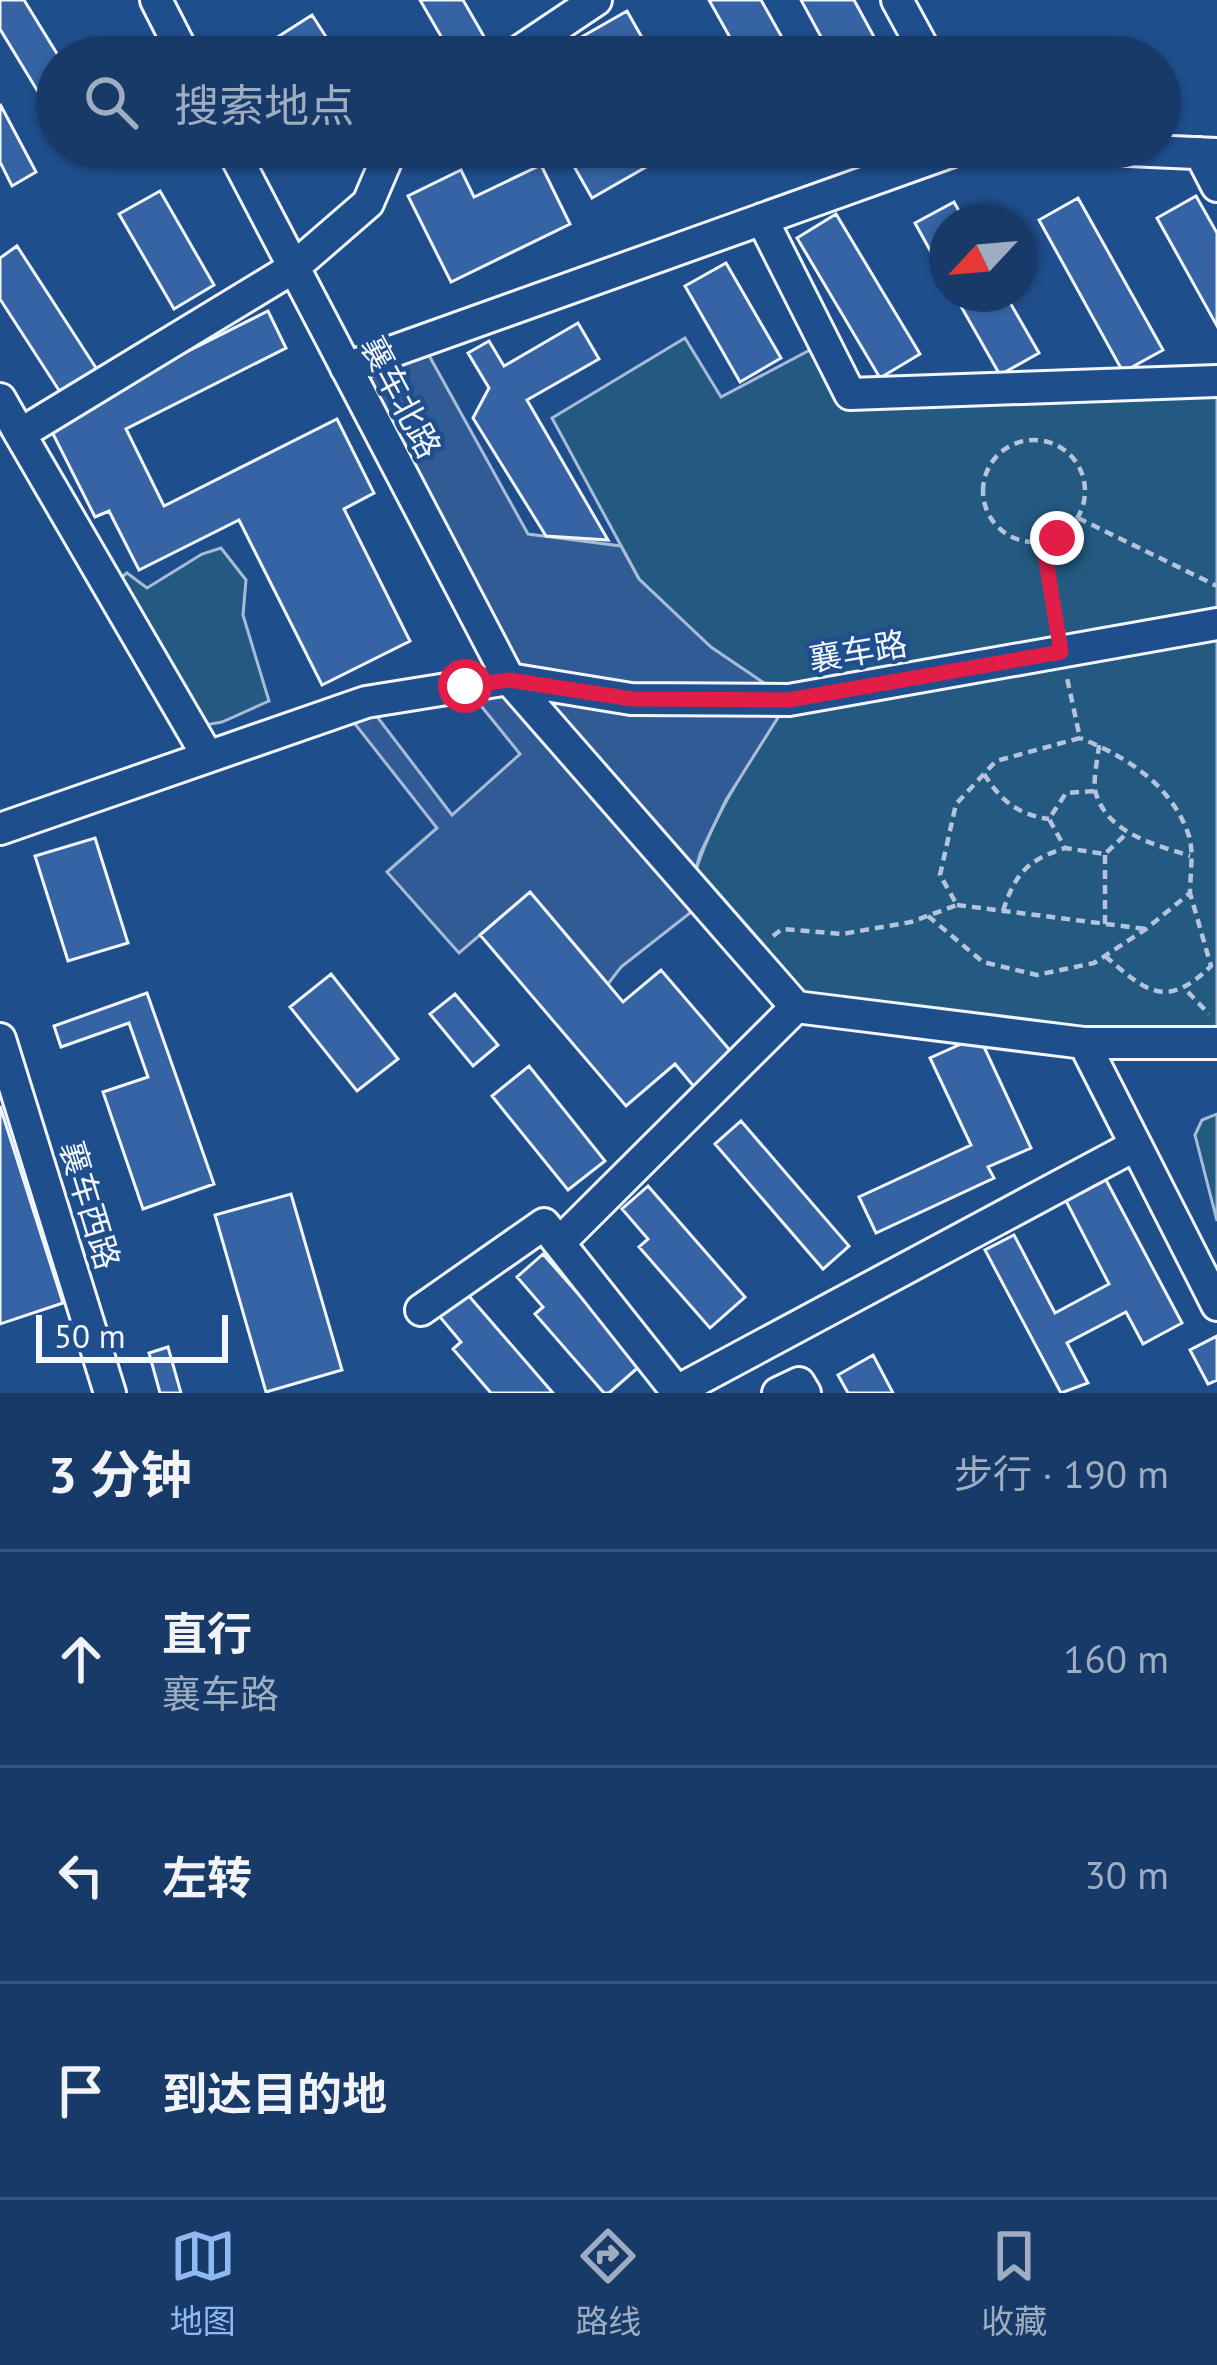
<!DOCTYPE html>
<html lang="zh">
<head>
<meta charset="utf-8">
<style>
  body { margin:0; font-family:"PT Sans","Noto Sans SC",sans-serif; background:#20416f; color:#f1f3f6 }
  .compass { position:absolute; left:929px; top:204px; width:108px; height:108px; border-radius:50%; background:#173a69; box-shadow:0 3px 9px #0004; rotate:244deg }
  .scale { position:absolute; left:36px; bottom:30px; width:192px; box-sizing:border-box; padding-left:12px; border:6px solid #f2f6ff; border-top:0; font-size:33px; line-height:42px; white-space:nowrap; color:#f2f6ff; -webkit-text-stroke:9px #1f4e8c; paint-order:stroke }
  .stop { position:absolute; width:36px; height:36px; margin:-27px; border:9px solid #e11d48; border-radius:50%; background:#fff }
  .stop.end { background:#e11d48; border-color:#fff; box-shadow:0 3px 12px #0008 }
  .list { margin:0; padding:0; list-style:none }
  h2 { display:flex; justify-content:space-between; align-items:center; height:156px; margin:0; padding:0 48px; font-size:51px }
  h2 small { font-size:39px; font-weight:400; color:#9eadc0 }
  .list li { display:grid; grid-template-columns:78px 1fr auto; gap:36px; align-items:center; box-sizing:border-box; height:216px; padding:0 48px; border-top:3px solid #36547d }
  .list b { display:block; font-size:45px; white-space:nowrap }
  .list p { margin:0; font-size:39px; white-space:nowrap; color:#9eadc0 }
  .list em { font-size:39px; font-style:normal; color:#9eadc0 }
  .icon { flex:none; width:66px; height:66px; fill:none; stroke:currentColor; stroke-width:2; stroke-linecap:round; stroke-linejoin:round }
  .map { position:relative; flex:none; width:1217px; height:1393px; overflow:hidden }
  .search { position:absolute; background:#173a69; box-shadow:0 3px 9px #0004; left:36px; right:36px; top:36px; height:132px; display:flex; align-items:center; gap:30px; box-sizing:border-box; padding:0 42px; border-radius:66px; color:#9eadc0; font-size:45px }
  .sheet { height:804px; background:#173a69 }
  nav { display:flex; justify-content:space-around; align-items:center; box-sizing:border-box; height:168px; border-top:3px solid #36547d; background:#173a69; font-size:33px; color:#9eadc0 }
  nav a { display:grid; justify-items:center; gap:6px }
  nav .on { color:#90b9f0 }
  .map>svg:first-child { display:block }
  .green { fill:#245a82; stroke:#a8bbd7; stroke-width:3 }
  .parking { fill:#305b95; stroke:#a8bbd7; stroke-width:3 }
  .building { fill:#3563a3; stroke:#f2f6ff; stroke-width:3 }
  .lines { fill:none; stroke-linecap:round; stroke-linejoin:round }
  .minor-casing { stroke:#f2f6ff; stroke-width:36 }
  .path { stroke:#b3c4dc; stroke-width:4.5; stroke-dasharray:9 6; stroke-linecap:butt }
  .minor { stroke:#1f4e8c; stroke-width:30 }
  .route { stroke:#e11d48; stroke-width:15 }
  .labels { text-anchor:middle; stroke-width:9; stroke-linejoin:round; paint-order:stroke }
  .street-label { font-size:33px; fill:#f2f6ff; stroke:#1f4e8c }
</style>
</head>
<body>
<div class="map">
<svg width="1217" height="1393" viewBox="0 0 1217 1393">
  <rect width="100%" height="100%" fill="#1f4e8c"/>
  <path class="green" d="M685,338L721,397L810,350L850,406L1217,390V1043L796,1007L691,887C709,818 751,760 789,700L711,648L639,579L552,418Z
    M221,548L246,580L243,615L269,701L222,722L177,730L97,596L127,573L147,588L202,554Z
    M1217,1114V1221L1195,1135L1202,1120Z"/>
  <path class="parking" d="M421,341L528,534L621,546L639,579L711,647L789,700L726,800L700,854L691,887L704,902L621,967L608,984L530,892L459,953L387,872L437,828L344,710L366,702L452,815L520,754L465,686L508,680L346,368Z"/>
  <path class="building" d="M0,0H24L59,57L57,123L0,29Z
    M420,0H463L486,40L453,57Z
    M709,0H761L793,57H741Z
    M801,0H854L885,57H832Z
    M627,11L653,57H589L578,39Z
    M312,15L339,57H288L276,38Z
    M0,104L36,172L12,186L0,162Z
    M346,147H381L356,163Z
    M486,147H532L533,148L493,164Z
    M563,147H681L592,198Z
    M541,165L570,224L451,282L408,196L461,170L474,197Z
    M160,191L214,285L174,309L119,214Z
    M1196,196L1217,233V326L1157,218Z
    M1078,198L1163,350L1123,372L1039,220Z
    M954,202L965,222H947V281L915,223Z
    M836,214L920,354L880,378L797,238Z
    M17,246L98,371L62,395L0,299V258Z
    M726,263L781,358L740,382L685,286Z
    M954,294H1005L1039,353L1000,375Z
    M268,311L286,348L126,429L164,506L337,419L374,493L344,509L410,641L322,685L239,520L139,570L109,511L95,517L47,422Z
    M578,323L599,359L527,400L608,540L546,536L473,418L489,388L468,353L489,341L504,366Z
    M95,838L128,943L68,961L35,856Z
    M530,892L623,1002L661,970L734,1055L695,1088L675,1064L626,1106L480,935Z
    M331,974L398,1059L357,1091L290,1007Z
    M147,993L214,1184L143,1209L103,1092L148,1077L129,1023L61,1047L54,1026Z
    M455,994L498,1045L473,1066L430,1014Z
    M979,1036L1031,1148L988,1167L994,1178L876,1233L859,1197L971,1145L930,1058Z
    M529,1066L605,1161L568,1190L492,1096Z
    M0,1106L63,1303L0,1324Z
    M741,1121L849,1246L823,1269L715,1144Z
    M1106,1180L1182,1323L1143,1344L1126,1312L1067,1343L1088,1383L1061,1393L985,1250L1014,1235L1055,1313L1109,1284L1066,1201Z
    M648,1186L745,1297L710,1328L639,1247L648,1239L622,1209Z
    M291,1194L342,1370L266,1392L215,1215Z
    M543,1254L641,1365L609,1393H604L535,1314L543,1307L517,1277Z
    M462,1288L553,1393H491L453,1349L461,1342L435,1311Z
    M1217,1336V1380L1208,1384L1190,1350Z
    M168,1347L181,1393H160L149,1353Z
    M873,1355L893,1393H848L838,1375Z"/>
  <g class="lines">
    <g class="minor-casing">
      <path id="minor" d="M156,0L185,57
        M897,0L928,57
        M511,57L596,0
        M231,147L509,679L796,1007L1084,1043H1217
        M1062,147L1217,154
        M1200,153L1217,186
        M762,219L850,394L1217,381
        M346,368L964,147
        M0,399L20,434L293,268L368,203L392,147
        M20,434L208,757
        M0,829L366,702L509,679L631,699L789,700L1217,624
        M0,1039L110,1393
        M1084,1043L1217,1305
        M421,1310L544,1224L559,1243
        M677,1391L1134,1146
        M678,1393L559,1243L796,1007
        M778,1393L799,1383L805,1393"/>
    </g>
    <path class="path" d="M983 491a51 51 0 1 1 102 0a51 51 0 1 1-102 0Z
      M1078,518L1217,586
      M1043,542L1057,626
      M1099,745C1098,759 1092,781 1096,794C1109,834 1154,844 1190,856
      M984,774C1001,801 1017,814 1049,819
      M1094,791L1066,793L1049,819L1065,848L1105,854L1128,832
      M957,905L1146,929
      M1003,911C1015,874 1027,860 1065,848
      M928,916L983,962L1037,975L1094,963L1146,929L1190,893C1190,876 1194,852 1189,836C1172,785 1127,757 1080,738
      M1105,924V854
      M773,936L782,929L842,934L911,922L957,905L940,875L956,804L996,761L1080,738L1067,678
      M1105,956C1147,992 1166,1010 1211,966L1190,893
      M1188,992L1209,1014"/>
    <use href="#minor" class="minor"/>
  </g>
  <g class="lines">
    <path class="route" d="M465,686L509,680L632,699L789,700L1061,652L1043,542L1057,538"/>
  </g>
  <g class="labels">
    <g class="street-label">
      <text transform="translate(401 397) rotate(62)" y="12">襄车北路</text>
      <text transform="translate(858 651) rotate(-10)" y="12">襄车路</text>
      <text transform="translate(90 1205) rotate(73)" y="12">襄车西路</text>
    </g>
  </g>
</svg>
<svg class="compass" viewBox="-18 -18 36 36"><path d="M0-13l5 13h-10z" fill="#e53935"/><path d="M0 13l5-13h-10z" fill="#9eadc0"/></svg>
<div class="scale">50 m</div>
<div class="stop" style="left:465px;top:686px"></div>
<div class="stop end" style="left:1057px;top:538px"></div>
<div class="search"><svg class="icon" aria-label="search" viewBox="0 0 24 24"><circle cx="10" cy="10" r="6"/><path d="M15 15l6 6"/></svg>搜索地点</div>
</div>
<section class="sheet">
<h2>3 分钟<small>步行 · 190 m</small></h2>
<ul class="list">
<li><svg class="icon" aria-label="ahead" viewBox="0 0 24 24"><path d="M12 20V5M6 11l6-6 6 6"/></svg><div><b>直行</b><p>襄车路</p></div><em>160 m</em></li>
<li><svg class="icon" aria-label="left" viewBox="0 0 24 24"><path d="M17 20v-9H6M10 6l-5 5 5 5"/></svg><div><b>左转</b></div><em>30 m</em></li>
<li><svg class="icon" aria-label="arrive" viewBox="0 0 24 24"><path d="M6 21V4h12l-3 4 3 4H6"/></svg><div><b>到达目的地</b></div></li>
</ul>
</section>
<nav>
<a class="on"><svg class="icon" aria-label="map" viewBox="0 0 24 24"><path d="M3 6l6-2 6 2 6-2v14l-6 2-6-2-6 2zM9 4v14M15 6v14"/></svg>地图</a>
<a><svg class="icon" aria-label="directions" viewBox="0 0 24 24"><path d="M12 3l9 9-9 9-9-9zM9 14v-3h6M13 9l2 2-2 2"/></svg>路线</a>
<a><svg class="icon" aria-label="saved" viewBox="0 0 24 24"><path d="M7 4h10v16l-5-4-5 4z"/></svg>收藏</a>
</nav>
</body>
</html>
